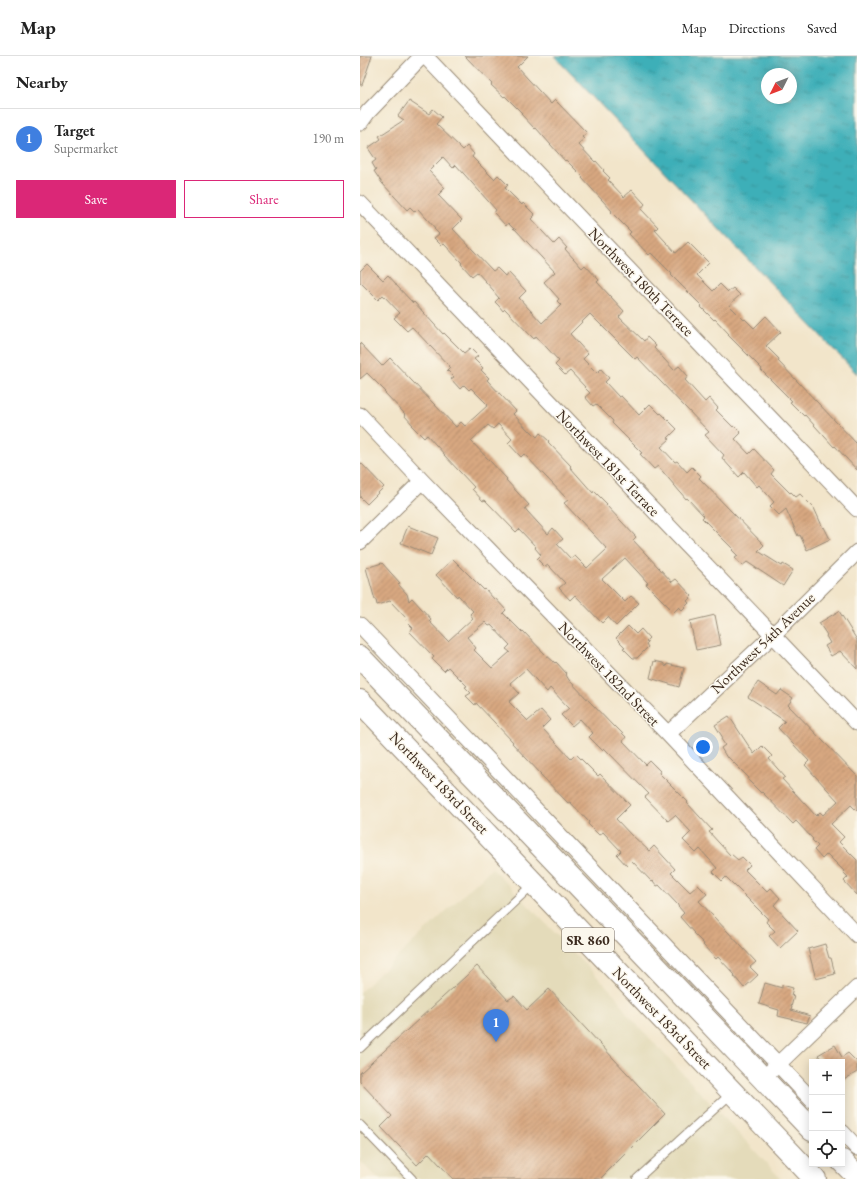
<!DOCTYPE html>
<html lang="en">
<head>
<meta charset="utf-8">
<style>
  body { margin:0; font-family:"EB Garamond",serif; background:#f6f6f6; color:#222 }
  .controls { position:absolute; right:12px; bottom:12px; display:grid; overflow:hidden; border-radius:0px; box-shadow:0 2px 10px #0003 }
  .controls button { width:36px; height:36px; display:grid; place-items:center; padding:0; border:0; border-bottom:1px solid #e0e0e0; background:#fff; color:#222; font:20px sans-serif }
  .compass { position:absolute; left:401px; top:12px; width:36px; height:36px; border-radius:50%; background:#fff; box-shadow:0 2px 10px #0003; rotate:228deg }
  .you { position:absolute; left:343px; top:691px; width:14px; height:14px; margin:-10px; border:3px solid #fff; border-radius:50%; background:#1a73e8; box-shadow:0 0 0 6px #1a73e833 }
  .badge { display:grid; place-items:center; width:26px; height:26px; border-radius:50%; background:#db2777; color:#fff; font-size:13px; font-weight:700 }
  .pin { position:absolute; translate:-50% -33px; filter:drop-shadow(0 1px 2px #0008) }
  .pin::after { content:''; position:absolute; top:21px; width:14px; height:12px; background:inherit; clip-path:polygon(0 0,100% 0,50% 100%) }
  .list { margin:0; padding:0; list-style:none }
  h2 { display:flex; justify-content:space-between; align-items:center; height:52px; margin:0; padding:0 16px; font-size:17px }
  h2 small { font-size:13px; font-weight:400; color:#767676 }
  .list li { display:grid; grid-template-columns:26px 1fr auto; gap:12px; align-items:center; box-sizing:border-box; height:60px; padding:0 16px; border-top:1px solid #e0e0e0 }
  .list b { display:block; font-size:15px; white-space:nowrap }
  .list p { margin:0; font-size:13px; white-space:nowrap; color:#767676 }
  .list em { font-size:13px; font-style:normal; color:#767676 }
  .actions { display:flex; gap:8px; padding:12px 16px }
  .actions a { flex:1; padding:9px 0; border:1px solid #db2777; border-radius:0px; text-align:center; font-size:14px; color:#db2777 }
  .actions .main { background:#db2777; color:#fff }
  .icon { flex:none; width:22px; height:22px; fill:none; stroke:currentColor; stroke-width:2; stroke-linecap:round; stroke-linejoin:round }
  .map { position:relative; flex:none; width:497px; height:1123px; overflow:hidden }
  header { display:flex; align-items:center; gap:24px; box-sizing:border-box; height:56px; padding:0 20px; background:#fff; border-bottom:1px solid #e0e0e0 }
  header strong { font-size:19px }
  nav { display:flex; gap:22px; margin-inline-start:auto; font-size:14px }
  main { display:flex }
  aside { flex:1; background:#fff }
  .map>svg:first-child { display:block }
  .built { fill:#e4dbba }
  .water { fill:url(#water-ripples); stroke:#3c6c6b; fill-rule:evenodd }
  .building { fill:url(#building-hatch); fill-rule:evenodd }
  .lines { fill:none; stroke-linecap:round; stroke-linejoin:round }
  .service-casing { stroke:#968874; stroke-width:10 }
  .minor-casing { stroke:#968874; stroke-width:17 }
  .primary-casing { stroke:#968874; stroke-width:24 }
  .service { stroke:#fff; stroke-width:8 }
  .minor { stroke:#fff; stroke-width:15 }
  .primary { stroke:#fff; stroke-width:22 }
  .labels { text-anchor:middle; stroke-width:3; stroke-linejoin:round; paint-order:stroke }
  .shield { fill:#fbf7ec; stroke:#75685c; stroke-width:1 }
  .shield-label { font-size:14px; font-weight:bold; fill:#3b2a1e }
  .street-label { font-size:15px; fill:#3b2a1e; stroke:#fbf7ec }
</style>
</head>
<body>
<header>
<strong>Map</strong>
<nav><a>Map</a><a>Directions</a><a>Saved</a></nav>
</header>
<main>
<aside>
<h2>Nearby<small></small></h2>
<ul class="list">
<li><span class="badge" style="background:#3f7fe0">1</span><div><b>Target</b><p>Supermarket</p></div><em>190 m</em></li>
</ul>
<div class="actions"><a class="main">Save</a><a>Share</a></div>
</aside>
<div class="map">
<svg width="497" height="1123" viewBox="0 0 497 1123">
  <defs>
    <pattern id="water-ripples" width="26" height="14" patternUnits="userSpaceOnUse"><rect width="26" height="14" fill="#3eafb8"/><path d="M2 4q2-2 4 0t4 0M15 11q2-2 4 0t4 0" fill="none" stroke="#358f95"/></pattern>
    <pattern id="building-hatch" width="6" height="6" patternUnits="userSpaceOnUse"><rect width="6" height="6" fill="#d8a881"/><path d="M-1 1l2-2M0 6l6-6M5 7l2-2" fill="none" stroke="#b08969"/></pattern>
  </defs>
  <rect width="100%" height="100%" fill="#fbf7ec"/>
  <filter id="ink" filterUnits="userSpaceOnUse"><feTurbulence type="fractalNoise" baseFrequency=".025" numOctaves="2"/><feDisplacementMap in="SourceGraphic" scale="8" xChannelSelector="R" yChannelSelector="G"/><feConvolveMatrix kernelMatrix="1 2 1 2 8 2 1 2 1" color-interpolation-filters="sRGB"/></filter>
  <filter id="wash" filterUnits="userSpaceOnUse"><feTurbulence type="fractalNoise" baseFrequency=".012" numOctaves="4" result="noise"/><feDisplacementMap in="SourceGraphic" scale="16" xChannelSelector="R" yChannelSelector="G"/><feGaussianBlur stdDeviation="0.9" result="paint"/><feColorMatrix in="noise" values="0 0 0 0 0 0 0 0 0 0 0 0 0 0 0 0 0 1.4 0 .05"/><feComposite in="paint" operator="in"/></filter>
  <g filter="url(#wash)">
    <rect width="100%" height="100%" fill="#f2e5ca"/>
    <path class="built" d="M132,812L255,939L268,959L421,1123H18L0,1105V936Z"/>
    <path class="water" d="M194,0H497V318ZM407,18H431V42H407Z"/>
    <g id="blocks">
      <path class="building" d="M0,0H12L2,29H0Z
        M105,0H168L157,11L191,48L195,44L227,77L222,81L224,83L218,88L235,106L236,105L244,114L243,115L250,122L248,124L264,141L272,134L285,148L281,153L298,171L295,174L316,197L328,186L349,207L337,219L353,235L360,228L368,236L373,232L380,239L369,249L384,264L385,263L394,272L406,260L421,276L406,290L419,303L418,305L497,388V414L475,390L474,391L445,359L444,360L430,346L432,345L401,314L402,313L368,279L369,278L355,263L354,264L341,251L342,250L311,219L312,218L291,197L289,199L269,178L271,176L251,156L252,155L222,122L223,121L206,104L205,105L176,72L175,73L161,58L162,57L145,40L144,41L131,29L132,28Z
        M49,45L69,58L73,53L82,61L76,68L103,94L107,90L114,98L112,101L134,123L138,119L148,129L145,132L162,149L163,147L175,159L171,163L194,188L199,183L207,192L205,193L222,212L225,209L239,224L237,226L264,255L259,261L284,285L287,281L296,290L294,292L314,314L319,310L328,320L325,324L345,346L349,342L358,352L356,354L373,371L374,370L381,377L375,383L389,398L394,393L414,414L411,418L430,437L431,436L436,441L440,438L454,452L463,472L464,471L470,483L447,494L440,479L438,480L426,453L419,459L410,450L414,446L399,429L397,431L384,416L379,421L362,402L364,399L345,379L349,376L277,301L275,303L230,258L210,278L228,298L223,303L237,317L241,313L249,322L245,326L259,341L261,340L279,359L290,348L300,358L301,357L317,373L308,382L310,383L301,391L315,406L317,405L327,416L332,411L341,420L339,422L404,489L398,495L422,510L423,508L433,514L423,530L387,506L382,510L375,502L378,500L372,494L373,493L342,462L344,460L327,442L326,443L298,410L294,413L280,398L282,397L252,367L253,365L236,348L233,350L225,341L230,337L224,331H225L210,315L205,319L195,309L199,305L176,280L174,283L145,253L143,255L139,250L135,246L139,242L133,235H134L117,216L112,220L101,208L102,207L84,188L82,190L74,182L79,178L74,173L75,172L58,153L55,156L50,151L47,154L22,127L14,115L16,114L12,107L16,104L8,92L21,83L19,80L44,64L38,60ZM83,101L93,112L96,109L136,154L134,157L146,170L148,167L154,173H155L195,216L184,226L199,243L197,245L201,249L182,267L159,242L166,235L148,216L145,220L137,212L133,215L93,173L102,164L78,139L85,132L69,115Z
        M7,208L23,224L28,219L36,228V229L53,247L54,246L83,278L84,277L104,297L110,292L118,300L114,303L123,312L121,314L129,322L127,324L156,355L153,358L169,375L170,374L177,381L180,377L189,385L188,386L211,410L210,411L218,420L233,437L234,435L247,448L246,449L276,481L273,484L312,526L316,523L332,540L327,545L329,547L322,554L319,551L314,556L286,528L288,527L265,502L242,523L265,546L271,540L279,547L256,570L248,561L242,567L215,539L210,544L199,532L205,527L188,509L185,511L177,503L181,499L175,492L176,491L159,473L156,476L125,444L123,445L112,433L114,431L84,399H85L67,379L64,382L52,370L53,369L44,359L45,358L24,336L25,335L7,317L0,323V287L22,310L30,302L96,371L101,366L105,370L128,349L111,332L109,334L104,329L100,333L91,323L94,321L87,314L90,311L52,271L47,275L34,262L40,257L23,239L18,244L0,226V215ZM138,368L152,383L148,387L161,401L164,398L208,444L204,447L247,493L227,512L215,500L211,503L197,488L203,483L193,472L188,478L167,455L165,452L169,449L146,424L147,423L111,385L128,369L133,373Z
        M0,406L24,431L7,448L0,441Z
        M48,470L78,482L71,499L41,487Z
        M93,503L124,534L125,533L134,543L135,542L146,554L143,557L162,576L163,575L185,598L195,607L196,606L207,618L206,619L209,624L254,671L255,670L266,681L263,685L286,709L290,705L300,715L299,717L328,746L327,747L352,774L349,776L370,799L371,798L378,804L382,801L390,809L385,814L407,836L411,832L420,842L414,849L438,875L420,892L409,880L415,875L406,866L408,863L366,821L362,825L353,816L357,812L340,793L336,797L323,784L331,776L315,759L308,765L285,741L289,738L244,692L242,694L229,681L233,677L220,663L212,670L201,659L209,652L190,632L187,636L166,613L150,627L159,637L149,646L168,665L181,654L190,664L182,672L211,703L216,698L238,720L240,718L270,749L256,763L272,780V779L289,795L294,790L315,813L311,817L330,836L338,829L347,838L339,845L396,906L390,911L398,919L384,932L374,920L375,919L358,901L356,903L343,889L344,888L333,877H334L320,861L324,857L318,850V849L299,829L297,830L293,825L292,826L272,805L267,810L257,799L261,795L243,776L239,779L228,768L229,766L210,746L208,747L180,718H181L152,687L153,686L116,647L115,649L106,640L111,637L105,631L107,630L88,611L84,615L72,603L74,601L49,575L53,572L46,565L47,563L30,545L17,549L16,544H15L6,512L22,507L40,527L38,528L47,538L49,545L52,542L61,552L71,563L69,565L88,585L113,562L110,558L113,555L98,539L97,541L76,519ZM125,566L129,570L131,569L150,589L146,593L150,596L132,612L114,594L116,592L107,581Z
        M479,555L497,584V613L480,595L471,600L465,590L470,587L466,580L467,579L459,567Z
        M355,559L361,589L336,594L330,565Z
        M268,570L276,578L281,573L289,582L286,585L288,586L286,588L288,591L277,602H273L263,592L265,591L256,582Z
        M294,605L303,607L306,611L307,608L324,612L319,631L290,622Z
        M398,626L417,639L421,634L433,642L428,649L497,720V755L491,749L471,768L484,781L479,786L497,804V839L484,825L488,821L483,816L484,815L467,798L462,803L454,794L458,790L452,784L453,783L436,765L433,768L402,736L401,737L388,724L389,722L368,701L367,702L361,692L365,689L361,683L363,682L355,669L369,660L394,698L402,690L412,700L409,703L425,721L422,723L456,760L460,756L463,759L478,745L445,709L449,705L418,672L425,665L388,641Z
        M465,888L469,902H471L475,918L456,923L448,893Z
        M117,910L148,944L154,940L167,954L189,933L305,1058L240,1123H93L69,1097L57,1109L21,1071L32,1060L0,1026V1017Z
        M405,927L422,932V929L433,932L431,939L434,940L431,951H432L431,954L450,960L447,967L418,960L419,954L399,948Z
        M475,989L482,1001L488,997L497,1006V1016L482,1025V1006H463L458,999Z"/>
    </g>
  </g>
  <g filter="url(#ink)">
    <use href="#blocks" fill-opacity="0" stroke="#968874" stroke-width="1"/>
    <g class="lines">
      <g class="service-casing">
        <path id="service" d="M0,992L173,828
          M0,1069L52,1123
          M277,1123L373,1036"/>
      </g>
      <g class="minor-casing">
        <path id="minor" d="M65,0L497,453
          M0,67L8,56L62,0
          M0,147L497,667
          M0,359L62,425L308,678L497,879
          M0,486L62,425
          M0,569L452,1044
          M308,678L413,579L497,496
          M411,1015L497,932
          M482,1076L497,1092"/>
      </g>
      <g class="primary-casing">
        <path id="primary" d="M0,601L452,1074
          M0,645L455,1123
          M482,1105L497,1120"/>
      </g>
      <use href="#service" class="service"/>
      <use href="#minor" class="minor"/>
      <use href="#primary" class="primary"/>
    </g>
  </g>
  <g class="labels">
    <rect class="shield" x="202" y="872" width="52" height="24" rx="3"/>
    <g class="shield-label">
      <text x="228" y="889">SR 860</text>
    </g>
    <g class="street-label">
      <text transform="translate(281 226) rotate(46)" y="5">Northwest 180th Terrace</text>
      <text transform="translate(248 407) rotate(46)" y="5">Northwest 181st Terrace</text>
      <text transform="translate(403 587) rotate(-44)" y="5">Northwest 54th Avenue</text>
      <text transform="translate(249 618) rotate(46)" y="5">Northwest 182nd Street</text>
      <text transform="translate(79 727) rotate(46)" y="5">Northwest 183rd Street</text>
      <text transform="translate(302 962) rotate(46)" y="5">Northwest 183rd Street</text>
    </g>
  </g>
</svg>
<div class="controls">
<button>+</button>
<button>−</button>
<button><svg class="icon" aria-label="locate" viewBox="0 0 24 24"><circle cx="12" cy="12" r="6"/><path d="M12 2v4M12 18v4M2 12h4M18 12h4"/></svg></button>
</div>
<svg class="compass" viewBox="-18 -18 36 36"><path d="M0-13l5 13h-10z" fill="#e53935"/><path d="M0 13l5-13h-10z" fill="#767676"/></svg>
<div class="you"></div>
<div class="pin badge" style="left:136px;top:986px;background:#3f7fe0">1</div>
</div>
</main>
</body>
</html>
